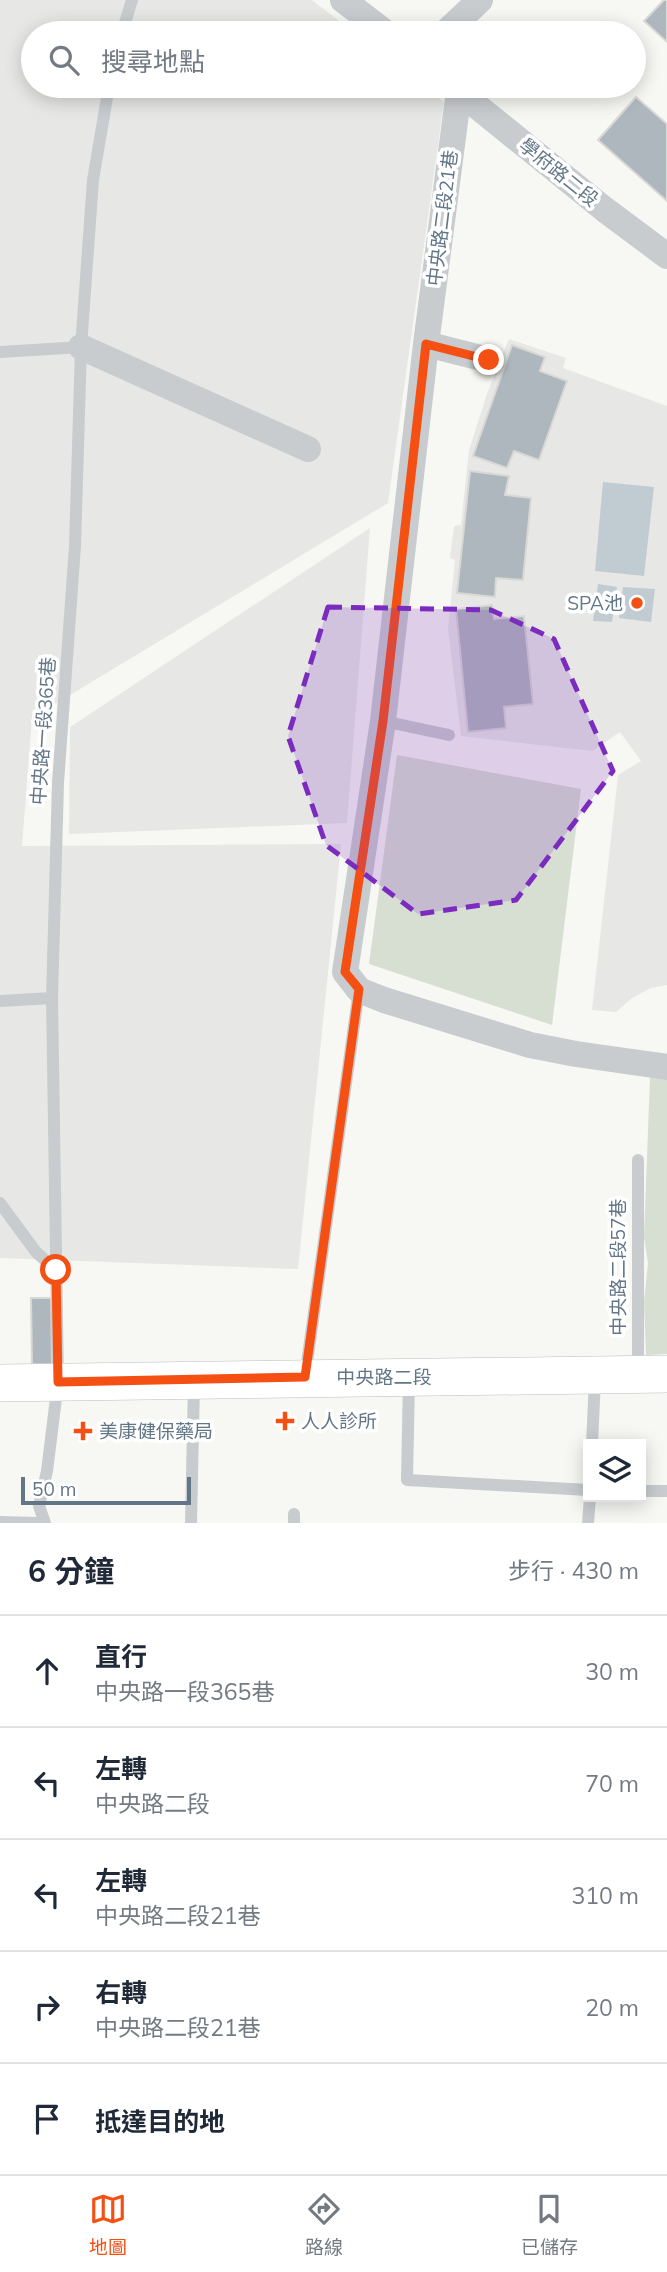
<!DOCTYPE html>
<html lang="zh-TW">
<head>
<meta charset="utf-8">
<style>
  body { margin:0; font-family:Mulish,"Noto Sans TC",sans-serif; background:#f2f2f3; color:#1f2937 }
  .controls { position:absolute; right:21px; bottom:21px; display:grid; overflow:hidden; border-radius:0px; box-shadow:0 4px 18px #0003 }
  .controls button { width:63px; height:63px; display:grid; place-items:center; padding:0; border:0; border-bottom:2px solid #e0e1e3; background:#fff; color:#1f2937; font:35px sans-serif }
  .scale { position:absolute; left:21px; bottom:18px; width:170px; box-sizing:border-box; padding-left:7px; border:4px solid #627687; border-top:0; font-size:19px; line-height:24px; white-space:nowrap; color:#627687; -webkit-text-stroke:5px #fff; paint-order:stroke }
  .stop { position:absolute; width:21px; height:21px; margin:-16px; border:5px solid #f55014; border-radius:50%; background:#fff }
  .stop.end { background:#f55014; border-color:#fff; box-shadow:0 2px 7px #0008 }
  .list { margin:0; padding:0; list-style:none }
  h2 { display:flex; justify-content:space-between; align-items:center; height:91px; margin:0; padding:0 28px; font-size:30px }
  h2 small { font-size:23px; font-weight:400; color:#747a83 }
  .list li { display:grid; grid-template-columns:46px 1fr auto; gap:21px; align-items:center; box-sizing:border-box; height:112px; padding:0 28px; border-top:2px solid #e0e1e3 }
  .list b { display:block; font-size:26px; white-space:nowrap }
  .list p { margin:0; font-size:23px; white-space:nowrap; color:#747a83 }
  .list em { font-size:23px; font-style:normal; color:#747a83 }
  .icon { flex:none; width:38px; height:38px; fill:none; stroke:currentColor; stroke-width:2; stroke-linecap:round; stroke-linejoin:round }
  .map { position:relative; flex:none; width:667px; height:1523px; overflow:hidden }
  .search { position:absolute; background:#fff; box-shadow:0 4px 18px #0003; left:21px; right:21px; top:21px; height:77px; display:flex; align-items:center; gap:18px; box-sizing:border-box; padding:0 24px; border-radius:38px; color:#747a83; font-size:26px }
  .sheet { height:651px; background:#fff }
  nav { display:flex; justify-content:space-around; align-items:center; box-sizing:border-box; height:98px; border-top:2px solid #e0e1e3; background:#fff; font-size:19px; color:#747a83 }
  nav a { display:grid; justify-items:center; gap:4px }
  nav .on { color:#f55014 }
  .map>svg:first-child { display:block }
  .built { fill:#e7e8e6 }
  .green { fill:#d7dfd3 }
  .water { fill:#c1ccd2 }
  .building { fill:#aeb7bd; stroke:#d8d8d5; stroke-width:2 }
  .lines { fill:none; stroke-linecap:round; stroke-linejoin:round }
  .secondary-casing { stroke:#babfc4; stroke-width:38 }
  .lane { stroke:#c8cccf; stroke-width:12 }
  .street { stroke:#c8cccf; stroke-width:26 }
  .secondary { stroke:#fff; stroke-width:37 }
  .route { stroke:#f55014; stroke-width:9 }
  .marked { fill:#7b2cbf; fill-opacity:0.2; stroke:#7b2cbf; stroke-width:5; stroke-dasharray:14 9; stroke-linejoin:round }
  .poi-dot { fill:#f55014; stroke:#fff; stroke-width:2.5 }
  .labels { text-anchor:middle; stroke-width:7; stroke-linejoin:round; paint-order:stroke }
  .street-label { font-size:19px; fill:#627687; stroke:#fff }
  .poi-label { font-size:19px; fill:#627687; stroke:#fff; text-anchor:start }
</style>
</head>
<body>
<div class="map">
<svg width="667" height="1523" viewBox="0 0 667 1523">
  <rect width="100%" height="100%" fill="#f7f7f3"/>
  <path class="built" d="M0,0H312L355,33H33V86H423L444,102L388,503L32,718L22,846L341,844L298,1269L0,1258Z
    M509,339L566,358L563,368L667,406V985L651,988L632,998L616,1012L592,1010L618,775L641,761L620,732L592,751L461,736L448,629L455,560L450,558L454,526L461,525L469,450L487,394Z
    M370,528L347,823L69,834L70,727Z"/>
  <path class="green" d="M397,755L581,789L552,1025L369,964Z
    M650,1077L667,1078V1354L646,1355L644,1302L648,1263L644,1237Z"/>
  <path class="water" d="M603,482L654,487L644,576L595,571Z
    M598,584L617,587L612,622L593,621Z
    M623,587L655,589L651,622L619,618Z"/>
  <path class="building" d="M664,0H667V42L644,21Z
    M636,97L667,124V201L598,140Z
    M512,345L545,357L540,371L567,381L539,460L514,451L507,468L473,456Z
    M470,471L509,476L505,495L531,498L523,580L496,578L495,597L457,593Z
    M492,605L494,619L524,616L533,704L504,707L506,728L468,732L456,609Z
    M31,1298H51L52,1364H32Z"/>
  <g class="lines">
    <g class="secondary-casing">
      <path id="secondary" d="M0,1383L667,1374"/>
    </g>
    <path class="lane" d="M122,33L132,0
      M0,352L81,347
      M383,721L449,735
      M0,1001L52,998
      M638,1160V1371
      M0,1203L36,1252L56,1270
      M305,1377L359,990
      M409,1379L407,1480L588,1490
      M592,1444L595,1379
      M641,1491H667
      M0,1522L39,1523
      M45,1523L39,1506L47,1471L58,1382L52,998L58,783L75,546L81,347L93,180L109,86
      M191,1523L194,1383
      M294,1523V1514
      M588,1523L590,1497"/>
    <path class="street" d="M343,0L386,33
      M445,33L480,0
      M452,86L604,209L667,256
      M459,91L426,344L383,721L345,972L359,990L384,1000L530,1045L576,1054L667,1067
      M426,344L489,360
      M81,347L308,449"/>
    <use href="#secondary" class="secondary"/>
  </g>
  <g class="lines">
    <path class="route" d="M56,1270L58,1382L305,1377L359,989L345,972L383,721L426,344L489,360"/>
  </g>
  <path class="marked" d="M328,607L491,610L554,639L613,771L516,900L418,914L326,845L288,736Z"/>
  <g class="poi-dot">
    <circle cx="637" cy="603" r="7"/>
    <path d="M281.5 1410.5h7v7h7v7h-7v7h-7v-7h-7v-7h7z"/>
    <path d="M79.5 1420.5h7v7h7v7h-7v7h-7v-7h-7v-7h7z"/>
  </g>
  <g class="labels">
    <g class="street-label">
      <text transform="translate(559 172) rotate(39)" y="7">學府路二段</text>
      <text transform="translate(442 218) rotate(-83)" y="7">中央路二段21巷</text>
      <text transform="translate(43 731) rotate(-86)" y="7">中央路一段365巷</text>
      <text transform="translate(618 1267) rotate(-90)" y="7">中央路二段57巷</text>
      <text x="384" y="1384">中央路二段</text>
    </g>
    <g class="poi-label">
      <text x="623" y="610" text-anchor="end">SPA池</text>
      <text x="301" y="1428">人人診所</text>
      <text x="99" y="1438">美康健保藥局</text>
    </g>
  </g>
</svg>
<div class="controls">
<button><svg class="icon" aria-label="layers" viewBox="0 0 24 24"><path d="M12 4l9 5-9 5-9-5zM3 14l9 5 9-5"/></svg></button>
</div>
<div class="scale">50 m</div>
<div class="stop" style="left:56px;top:1270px"></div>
<div class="stop end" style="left:489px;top:360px"></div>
<div class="search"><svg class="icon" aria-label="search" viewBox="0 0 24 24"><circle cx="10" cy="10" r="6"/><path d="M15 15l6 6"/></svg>搜尋地點</div>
</div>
<section class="sheet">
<h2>6 分鐘<small>步行 · 430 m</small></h2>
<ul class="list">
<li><svg class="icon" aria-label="ahead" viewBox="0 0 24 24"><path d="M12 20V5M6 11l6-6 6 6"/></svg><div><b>直行</b><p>中央路一段365巷</p></div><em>30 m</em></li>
<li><svg class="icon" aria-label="left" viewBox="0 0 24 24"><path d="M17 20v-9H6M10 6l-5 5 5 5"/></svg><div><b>左轉</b><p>中央路二段</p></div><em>70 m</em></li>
<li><svg class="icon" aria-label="left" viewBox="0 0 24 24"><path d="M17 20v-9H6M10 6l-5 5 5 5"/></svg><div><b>左轉</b><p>中央路二段21巷</p></div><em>310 m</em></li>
<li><svg class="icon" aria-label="right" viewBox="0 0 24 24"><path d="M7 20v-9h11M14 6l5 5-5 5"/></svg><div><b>右轉</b><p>中央路二段21巷</p></div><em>20 m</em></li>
<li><svg class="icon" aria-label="arrive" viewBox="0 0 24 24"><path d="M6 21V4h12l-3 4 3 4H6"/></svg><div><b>抵達目的地</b></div></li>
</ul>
</section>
<nav>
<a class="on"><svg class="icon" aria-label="map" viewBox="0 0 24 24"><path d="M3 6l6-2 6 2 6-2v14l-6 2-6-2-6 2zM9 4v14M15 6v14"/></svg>地圖</a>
<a><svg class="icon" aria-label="directions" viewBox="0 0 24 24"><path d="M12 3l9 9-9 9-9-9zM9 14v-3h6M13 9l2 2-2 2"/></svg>路線</a>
<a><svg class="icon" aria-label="saved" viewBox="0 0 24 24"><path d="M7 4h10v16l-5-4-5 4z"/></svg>已儲存</a>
</nav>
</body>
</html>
